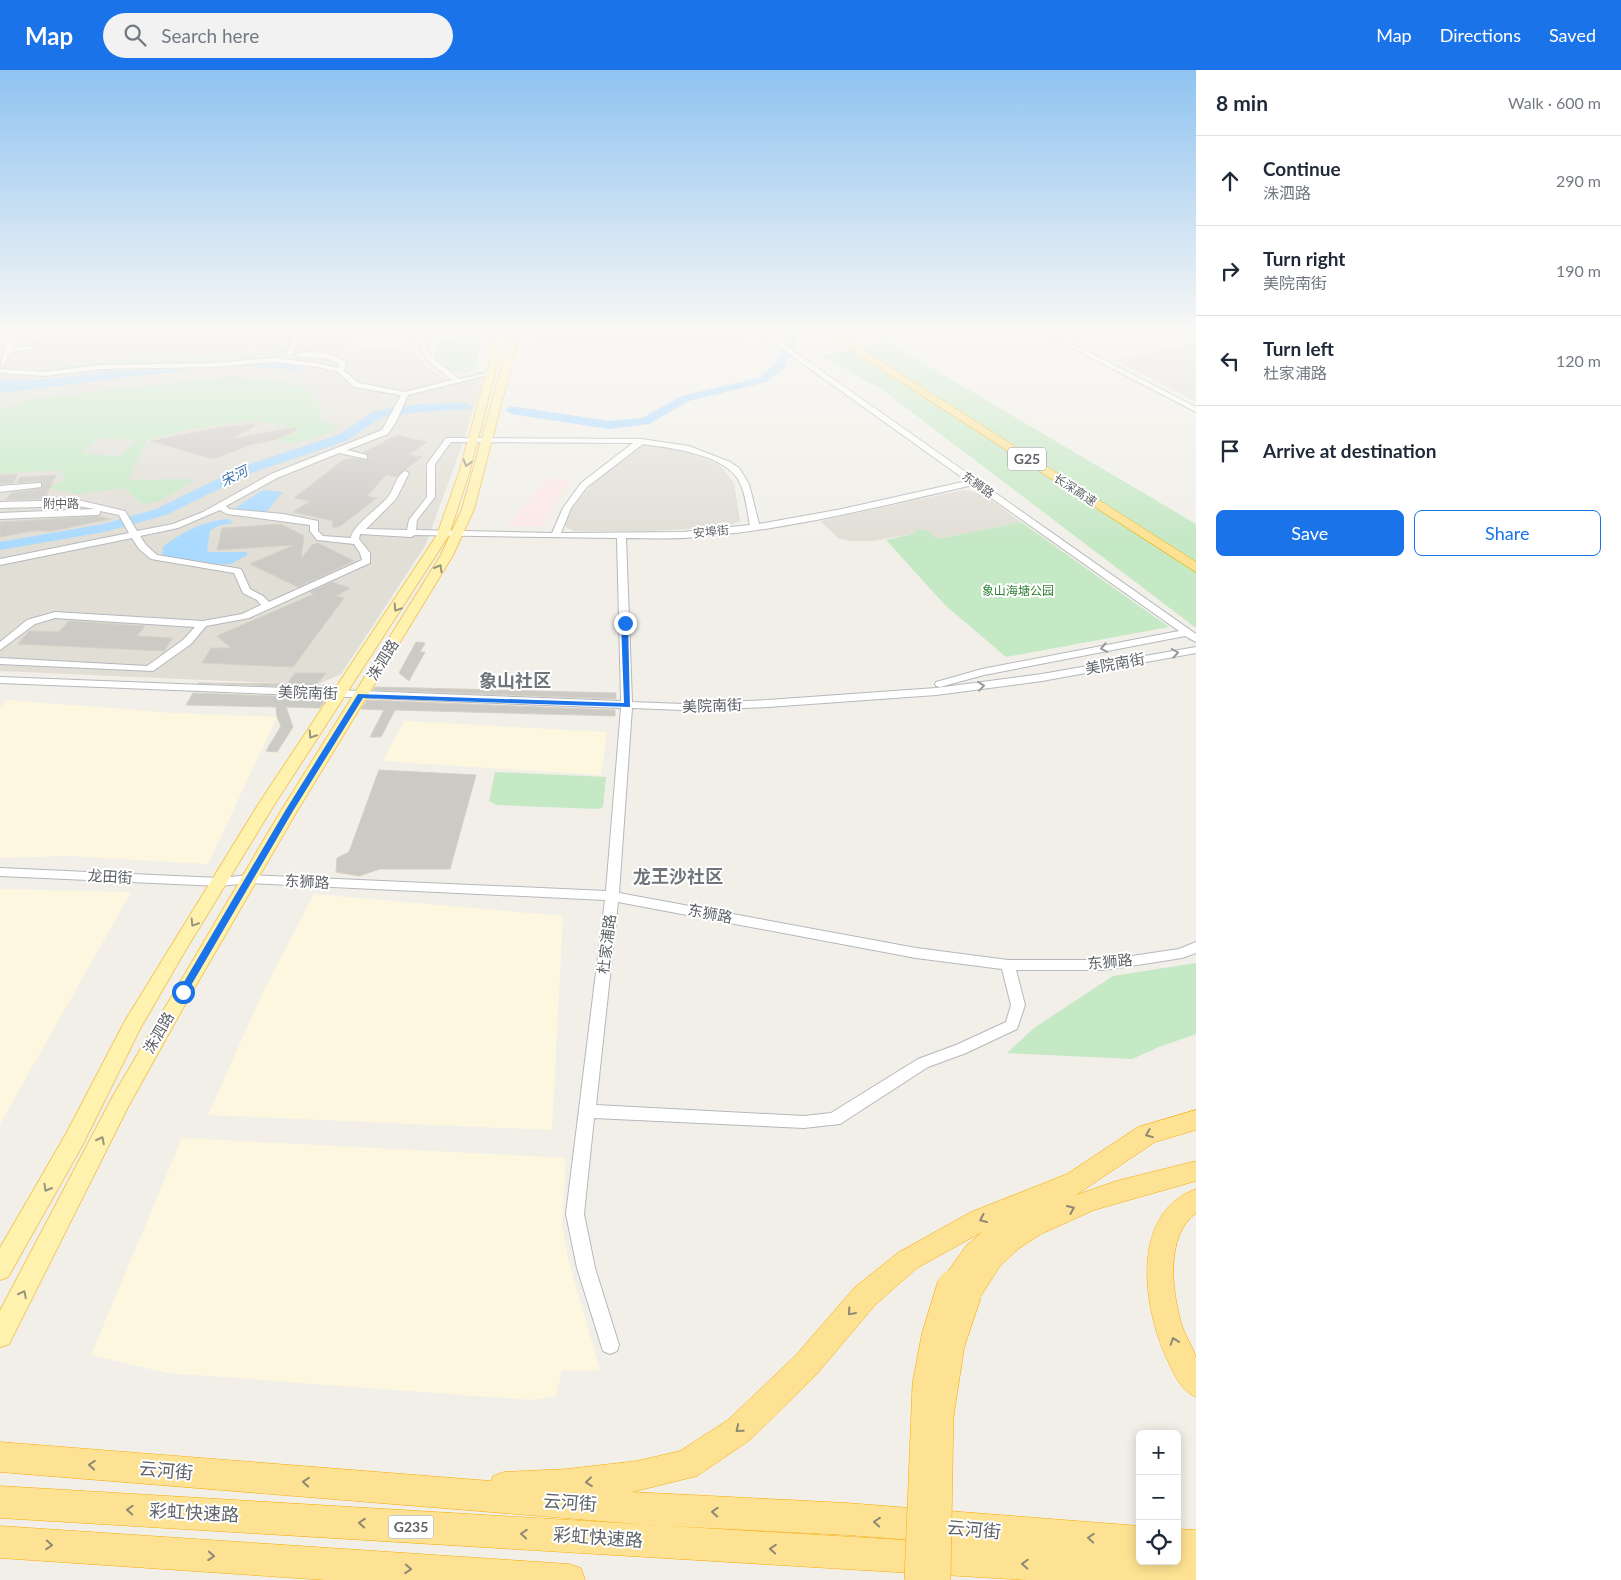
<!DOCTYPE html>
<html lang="en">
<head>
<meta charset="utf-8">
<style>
  body { margin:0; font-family:Lato,"Noto Sans SC",sans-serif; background:#f2f2f3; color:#1f2937 }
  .controls { position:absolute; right:15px; bottom:15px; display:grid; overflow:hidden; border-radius:8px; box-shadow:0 2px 12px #0003 }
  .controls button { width:45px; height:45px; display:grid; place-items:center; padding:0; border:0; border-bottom:1px solid #e0e1e3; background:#fff; color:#1f2937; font:25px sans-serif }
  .stop { position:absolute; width:15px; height:15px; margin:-11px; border:4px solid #1a73e8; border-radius:50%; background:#fff }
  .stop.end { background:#1a73e8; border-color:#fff; box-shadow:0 1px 5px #0008 }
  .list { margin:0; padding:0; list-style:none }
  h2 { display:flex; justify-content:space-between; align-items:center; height:65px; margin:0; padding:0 20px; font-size:21px }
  h2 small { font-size:16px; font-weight:400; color:#747a83 }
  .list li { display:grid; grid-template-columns:32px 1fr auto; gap:15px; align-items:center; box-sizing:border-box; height:90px; padding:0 20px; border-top:1px solid #e0e1e3 }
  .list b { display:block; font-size:19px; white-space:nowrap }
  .list p { margin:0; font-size:16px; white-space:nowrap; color:#747a83 }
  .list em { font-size:16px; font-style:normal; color:#747a83 }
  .actions { display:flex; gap:10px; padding:15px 20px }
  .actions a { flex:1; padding:11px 0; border:1px solid #1a73e8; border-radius:8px; text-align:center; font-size:18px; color:#1a73e8 }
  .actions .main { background:#1a73e8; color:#fff }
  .icon { flex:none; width:28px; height:28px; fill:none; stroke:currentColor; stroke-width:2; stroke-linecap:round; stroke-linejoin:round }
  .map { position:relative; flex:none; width:1196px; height:1510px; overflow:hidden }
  header { display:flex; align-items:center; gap:30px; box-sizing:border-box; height:70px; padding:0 25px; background:#1a73e8; color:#fff }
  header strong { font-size:24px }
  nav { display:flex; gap:28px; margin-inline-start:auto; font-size:18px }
  .search { width:350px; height:45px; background:#f2f2f3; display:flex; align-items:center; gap:12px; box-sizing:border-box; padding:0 18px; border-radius:28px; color:#747a83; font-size:19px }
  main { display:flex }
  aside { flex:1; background:#fff }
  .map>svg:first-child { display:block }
  .commercial { fill:#fef7e0 }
  .education { fill:#e1ded6 }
  .medical { fill:#fce8e6 }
  .green { fill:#c5e8c5; fill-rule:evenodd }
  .water { fill:#aadaff }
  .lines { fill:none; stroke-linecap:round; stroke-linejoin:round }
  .river { fill:#aadaff; fill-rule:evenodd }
  .building { fill:#cccac5; stroke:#d6d1c6 }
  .minor-casing { stroke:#b5b8bc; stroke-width:2 }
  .major-casing { stroke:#f2c960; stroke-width:2 }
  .highway-casing { stroke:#f9ab00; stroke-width:1 }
  .minor { fill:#fff; fill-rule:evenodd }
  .major { fill:#fff2af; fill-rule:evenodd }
  .highway { fill:#fde293; fill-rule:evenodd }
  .highway-bridge-casing { stroke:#f9ab00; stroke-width:30; stroke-linecap:butt }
  .highway-bridge { stroke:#fde293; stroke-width:29 }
  .oneway { stroke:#979581 }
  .oneway2 { stroke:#979a9d }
  .oneway3 { stroke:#8e8975 }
  .route { fill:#1a73e8 }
  .labels { text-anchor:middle; stroke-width:4; stroke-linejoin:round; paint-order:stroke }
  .far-street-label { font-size:12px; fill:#5f6368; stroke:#fff }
  .far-park-label { font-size:12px; fill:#348238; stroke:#fff }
  .shield { fill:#fff; stroke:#8f9295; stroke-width:1 }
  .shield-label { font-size:14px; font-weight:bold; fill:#5f6368 }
  .far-water-label { font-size:14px; font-style:italic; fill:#4174aa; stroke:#fff }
  .street-label { font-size:15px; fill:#5f6368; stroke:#fff }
  .quarter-label { font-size:18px; font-weight:bold; fill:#70757a; stroke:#fff }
  .near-street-label { font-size:18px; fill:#5f6368; stroke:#fff }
</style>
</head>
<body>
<header>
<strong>Map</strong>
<div class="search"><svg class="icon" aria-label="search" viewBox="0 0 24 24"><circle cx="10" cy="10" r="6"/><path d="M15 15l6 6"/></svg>Search here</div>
<nav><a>Map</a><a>Directions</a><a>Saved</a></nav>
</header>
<main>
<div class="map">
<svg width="1196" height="1510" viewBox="0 0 1196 1510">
  <rect width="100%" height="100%" fill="#f1efe8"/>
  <path class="commercial" d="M7,630L173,643L277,647L208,794L68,786L0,788V637Z
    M404,651L607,662L601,705L383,691Z
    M0,819L131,822L0,1054Z
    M314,824L563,846L552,1060L208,1045L263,922Z
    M182,1068L566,1088L562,1154L568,1190L600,1300L562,1301L556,1326L531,1330L167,1303L91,1285Z"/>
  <path class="education" d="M161,261H341L355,281L409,275L427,297L446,309L486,300L464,370L425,476L341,604L316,615L0,601V275Z
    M536,261H752L753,262L742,268H534Z
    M1196,271V332L1115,290L1173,278Z
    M643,374L689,382L720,395L734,413L740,451L725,457L652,461H574L564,456L572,438L592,414Z
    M963,420L980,422L1021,452L938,469L927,460L918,459L912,464L872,471H849L838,468L820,451Z"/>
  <path class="medical" d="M547,409H572L541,456H507Z"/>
  <path class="green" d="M481,264L475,299L463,305L433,295L434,281L440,270Z
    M886,271L1196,454V558L880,318L820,286Z
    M280,279H290L283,283L231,291L234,283H272Z
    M225,285L224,291L217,292H164L166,288Z
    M156,286L153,293L35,302L43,298Z
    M220,307C244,308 303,304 316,329C320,336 321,344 323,351L339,358C319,368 301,375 278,371L300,360L254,350L186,360L147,370L128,410L190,409L193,412L157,432L143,434L124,418L76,424L46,417L67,410L58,400L0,404V339L23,334V330ZM99,368L137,370L119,387C107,384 93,386 82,382Z
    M1021,452L1169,557L1006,587L945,535L886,470L912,464L918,459L927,460L938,469Z
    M495,702L606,707L603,737L598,739L497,735L489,731Z
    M1196,893V964L1159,977L1132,989L1007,983L1034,958L1113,906Z"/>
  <path class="water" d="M275,292L292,294L302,300L300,301L245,295Z
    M181,299L179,301L0,323V311L64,308L106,301Z
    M263,420L283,422L266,442L235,438Z
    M229,449L233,453L218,456L210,461L207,480L210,482H247V485L231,494H220L169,489L162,485L163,477C182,462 205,450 229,449Z"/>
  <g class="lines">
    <path class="river" d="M794,261H805L797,269L785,297L767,312L689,331L649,354L609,359L511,344L505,340L511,336L609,351L642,348L681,326L759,308L776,293L787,268Z
      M466,333L472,337L470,339L420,342L382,347L346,371L254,402L166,445L104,462L0,480V472L103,454L156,439L244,396L338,365L375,341L420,334Z"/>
  </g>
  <path class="building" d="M298,261H327L337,278L308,280Z
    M254,354L255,356L231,369L296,357L297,360L275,370L250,375L214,389L150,371L220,357Z
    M397,365L427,372L408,385L422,387L396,407L386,405L367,426L377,428L339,457H332L333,451L293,442L310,431L294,428L343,390L353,388L368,390V384L364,382Z
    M17,404L14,413L0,414V405Z
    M56,405L45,429L6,430L11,423L42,418L41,411L17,413L20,407Z
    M99,446L111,449L52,461H33L0,467V452Z
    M281,454L304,466L301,489L312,475L318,473L354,491L298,517L250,494L294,475L217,480L222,458Z
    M332,512L350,518L336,526L344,528L293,597L202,593L211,578H231L217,566L314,524L310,522Z
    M69,551L145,556L137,566L173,568L164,581L18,574L29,561L59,562Z
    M416,572L425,573L420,582H425L409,611L399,603Z
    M295,603H326L316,615L335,616L333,618L198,613L287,614Z
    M375,617L419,618L616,623V629L373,620Z
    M193,623L327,628L320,638L286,637L293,657L277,682L266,681L281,656L277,647L276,637L186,635Z
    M367,630L615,640V646L395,640L381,667H370L384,640L361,639Z
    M379,700L476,705L450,799H380L359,806L336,802L337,788L349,782Z"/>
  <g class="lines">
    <g class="minor-casing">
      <path id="minor" d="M89,261H116L10,272L13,274V278L33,276L36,278L12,282L0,299L45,302L101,295L213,293L273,288L317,293L338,298L339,294L327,288L298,287L295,285C306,278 337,284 346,293L344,301L359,313L405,322L452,310L428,291L411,261H417L433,288L459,309L492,302V304L408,325L397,350L388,364L347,380L367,385V389L339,383L277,408L226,436L229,439L283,444L318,451V461L323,466L351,468C351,457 380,437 388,427C394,420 396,405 405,401L409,403L396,429L366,459L407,460L409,450L427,427V394L446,368H449L641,369L689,376L730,392L739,398L749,414L759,454L842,439L967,411L757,261H765L1196,564V572L1185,566L984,605L940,617L936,616L935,614L936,612L982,599L1179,561L973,415C877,437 781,462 683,468C664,469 645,468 626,468L632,632L683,634L768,630L936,618L1042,604L1196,577V583L1042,611L936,625L768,637L683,640L632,638L619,823L916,878L1008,890H1105L1179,879L1196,872V883L1182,888L1105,900H1016L1025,935L1017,959L966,983L928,997L840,1054L804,1058L594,1048L584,1144L595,1198L619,1275L617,1281L610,1284L603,1281L577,1198L566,1144L605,830L250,813L219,816L0,806V798L219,808L250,805L606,821L621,638L0,613V607L621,631L617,468L415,465L411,467L360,464L359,469L370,483V493L249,548L206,556L191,574L153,601L0,594V588L147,596L183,570L195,557L55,548L35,554L0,580V572L27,550L55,542L203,551L242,544L261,535L257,530L243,523L234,503L151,489L139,479L132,468L0,495V489L129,463L119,445L100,441V444L97,445L0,449V443L95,439L78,436L0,438V432L78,430L125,441L137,461L173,454L203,442L271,404L382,360L401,325L354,317L338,302L317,297L273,292L213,297L101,299L45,306L0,303C0,292 4,286 6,275L0,273V269ZM451,372L633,373L581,413L563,438L552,463L416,460L417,450L435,427V394ZM643,374C671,378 727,384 740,413C746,425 747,442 750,455L683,462L561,463L571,438L587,417ZM220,440L227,444L310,455V461L317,470L354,474L360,483L362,490L269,532L263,526L250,519L241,499L157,485L146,475L140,466L178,458ZM618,832L916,888L1002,899L1011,935L1006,952L956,975L918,989L831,1043L804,1046L596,1035Z
        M289,261H295L299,271L292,284L289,286L286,284L293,271Z
        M1040,261H1048L1196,337V342Z
        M38,413H41V417L0,422V416Z"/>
    </g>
    <g class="major-casing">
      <path id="major" d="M498,261H506L469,403L449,465L274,735L185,881L141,957L82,1076L8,1207L0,1210V1178L66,1064L125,951L258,735L437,465L459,403Z
        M512,261H520L474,439L453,485L297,741L192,922L129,1035L9,1274L0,1277V1241L113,1026L281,741L441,485L462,439Z"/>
    </g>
    <g class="highway-casing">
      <path id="highway" d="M822,261H834L1196,492V502Z
        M1196,1040V1060L1155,1072L1076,1125L1116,1111L1196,1091V1111L1094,1140L1041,1164L1018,1179L1000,1196L977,1232L967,1235L957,1232L955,1226L942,1224L938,1215L966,1176L982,1162L917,1198L875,1235L816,1305L750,1370L697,1406L632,1422L847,1433L1140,1456V1491H1177V1459L1196,1460V1510H1027L0,1448V1416L954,1473L847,1465L650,1455L0,1402V1372L491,1411L493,1406L504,1402L567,1399L637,1391L680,1381L728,1350L796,1285L855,1217L899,1182L971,1142L1067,1104L1138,1057Z
        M1196,1119V1143C1165,1166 1172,1221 1181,1252C1184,1265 1193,1276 1196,1288C1196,1299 1196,1315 1196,1327C1180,1320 1174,1304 1167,1289C1143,1238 1129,1143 1196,1119Z
        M0,1456L569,1494L581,1498L585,1510H326L0,1488Z"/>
    </g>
    <use href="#minor" class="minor"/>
    <use href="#major" class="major"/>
    <use href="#highway" class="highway"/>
    <g class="highway-bridge-casing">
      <path id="highway-bridge" d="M919,1510L927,1314L936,1267L952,1215
        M936,1510L939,1346L950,1274L967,1223"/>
    </g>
    <use href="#highway-bridge" class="highway-bridge"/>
  </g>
  <defs><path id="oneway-chevron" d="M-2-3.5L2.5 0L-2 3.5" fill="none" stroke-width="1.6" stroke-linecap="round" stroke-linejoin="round" transform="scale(1.25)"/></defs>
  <g class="oneway">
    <use href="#oneway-chevron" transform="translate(467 393) rotate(106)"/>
    <use href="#oneway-chevron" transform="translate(439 498) rotate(-60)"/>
    <use href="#oneway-chevron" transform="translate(397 538) rotate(123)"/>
    <use href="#oneway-chevron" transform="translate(312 665) rotate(123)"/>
    <use href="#oneway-chevron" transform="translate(194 853) rotate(122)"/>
    <use href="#oneway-chevron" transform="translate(101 1070) rotate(-63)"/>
    <use href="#oneway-chevron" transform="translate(47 1118) rotate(120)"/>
    <use href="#oneway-chevron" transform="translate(23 1224) rotate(-63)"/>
  </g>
  <g class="oneway2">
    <use href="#oneway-chevron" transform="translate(1104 578) rotate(169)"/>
    <use href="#oneway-chevron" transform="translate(1175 583) rotate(-10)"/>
    <use href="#oneway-chevron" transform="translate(981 616) rotate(-7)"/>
  </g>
  <g class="oneway3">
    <use href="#oneway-chevron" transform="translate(1149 1064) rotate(158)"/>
    <use href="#oneway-chevron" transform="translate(1071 1139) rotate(-23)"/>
    <use href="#oneway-chevron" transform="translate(983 1149) rotate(156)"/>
    <use href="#oneway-chevron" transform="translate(851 1242) rotate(131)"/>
    <use href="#oneway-chevron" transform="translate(1174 1271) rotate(-109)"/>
    <use href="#oneway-chevron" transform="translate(739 1359) rotate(141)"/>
    <use href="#oneway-chevron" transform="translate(92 1395) rotate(-175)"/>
    <use href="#oneway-chevron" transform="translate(306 1412) rotate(-175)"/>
    <use href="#oneway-chevron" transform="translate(589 1412) rotate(174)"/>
    <use href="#oneway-chevron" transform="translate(130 1440) rotate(-177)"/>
    <use href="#oneway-chevron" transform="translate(715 1442) rotate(-177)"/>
    <use href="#oneway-chevron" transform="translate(877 1452) rotate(-175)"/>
    <use href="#oneway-chevron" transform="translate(362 1453) rotate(-176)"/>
    <use href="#oneway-chevron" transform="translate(524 1464) rotate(-176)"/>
    <use href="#oneway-chevron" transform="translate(1091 1468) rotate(-176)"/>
    <use href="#oneway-chevron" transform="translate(49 1475) rotate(4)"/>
    <use href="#oneway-chevron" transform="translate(773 1479) rotate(-176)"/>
    <use href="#oneway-chevron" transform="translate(211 1486) rotate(4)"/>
    <use href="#oneway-chevron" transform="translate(1025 1494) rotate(-177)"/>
    <use href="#oneway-chevron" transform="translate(408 1499) rotate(4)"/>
  </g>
  <linearGradient id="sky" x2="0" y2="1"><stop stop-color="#8fc3f1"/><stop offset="0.55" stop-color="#f9f8f5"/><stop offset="1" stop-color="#f9f8f5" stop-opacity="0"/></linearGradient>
  <rect width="1196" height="473" fill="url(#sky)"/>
  <path class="route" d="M625,551L628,553L630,637L363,628L293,741L186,924H180L178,922L285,741L358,624L624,633L621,553Z"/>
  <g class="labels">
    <g class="far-street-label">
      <text transform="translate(978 415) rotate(35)" y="4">东狮路</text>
      <text transform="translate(1075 420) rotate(33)" y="4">长深高速</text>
      <text x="61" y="438">附中路</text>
      <text transform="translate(711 462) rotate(-6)" y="4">安埠街</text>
    </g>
    <g class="far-park-label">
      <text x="1018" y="525">象山海塘公园</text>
    </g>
    <g class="shield">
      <rect x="1008" y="377.5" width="38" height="23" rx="4"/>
      <rect x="388.5" y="1445.5" width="45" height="23" rx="4"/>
    </g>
    <g class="shield-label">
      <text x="1027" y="394">G25</text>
      <text x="411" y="1462">G235</text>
    </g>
    <g class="far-water-label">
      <text transform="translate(234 406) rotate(-26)" y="5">宋河</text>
    </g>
    <g class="street-label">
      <text transform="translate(383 590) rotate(-58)" y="5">洙泗路</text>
      <text transform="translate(1115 594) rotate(-10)" y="5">美院南街</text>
      <text transform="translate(308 623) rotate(2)" y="5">美院南街</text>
      <text transform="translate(712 636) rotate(-2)" y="5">美院南街</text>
      <text transform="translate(110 807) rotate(3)" y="5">龙田街</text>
      <text transform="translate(307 812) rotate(3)" y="5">东狮路</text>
      <text transform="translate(710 844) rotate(11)" y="5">东狮路</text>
      <text transform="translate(607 874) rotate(-83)" y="5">杜家浦路</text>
      <text transform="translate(1110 892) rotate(-5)" y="5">东狮路</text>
      <text transform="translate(159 963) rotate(-60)" y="5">洙泗路</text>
    </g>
    <g class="quarter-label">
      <text x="515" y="617">象山社区</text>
      <text x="678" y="813">龙王沙社区</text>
    </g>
    <g class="near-street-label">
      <text transform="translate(166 1401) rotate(5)" y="6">云河街</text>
      <text transform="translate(570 1433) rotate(4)" y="6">云河街</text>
      <text transform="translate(194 1443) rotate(3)" y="6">彩虹快速路</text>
      <text transform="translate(974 1460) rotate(5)" y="6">云河街</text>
      <text transform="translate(598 1468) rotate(4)" y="6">彩虹快速路</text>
    </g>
  </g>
</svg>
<div class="controls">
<button>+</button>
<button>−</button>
<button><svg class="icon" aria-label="locate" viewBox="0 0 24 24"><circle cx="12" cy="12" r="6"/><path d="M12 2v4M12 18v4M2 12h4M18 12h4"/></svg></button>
</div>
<div class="stop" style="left:183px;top:922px"></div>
<div class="stop end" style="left:625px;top:553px"></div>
</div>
<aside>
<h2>8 min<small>Walk · 600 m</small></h2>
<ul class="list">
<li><svg class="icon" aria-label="ahead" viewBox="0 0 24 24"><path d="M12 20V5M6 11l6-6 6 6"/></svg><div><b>Continue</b><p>洙泗路</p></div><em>290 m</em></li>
<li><svg class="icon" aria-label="right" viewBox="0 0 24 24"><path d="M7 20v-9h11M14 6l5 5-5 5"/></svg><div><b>Turn right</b><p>美院南街</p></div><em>190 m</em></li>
<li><svg class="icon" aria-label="left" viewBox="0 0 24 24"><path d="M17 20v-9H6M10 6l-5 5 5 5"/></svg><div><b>Turn left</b><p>杜家浦路</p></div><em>120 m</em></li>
<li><svg class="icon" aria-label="arrive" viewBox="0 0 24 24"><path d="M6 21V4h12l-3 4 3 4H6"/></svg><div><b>Arrive at destination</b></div></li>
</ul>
<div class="actions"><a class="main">Save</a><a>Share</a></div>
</aside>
</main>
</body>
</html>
